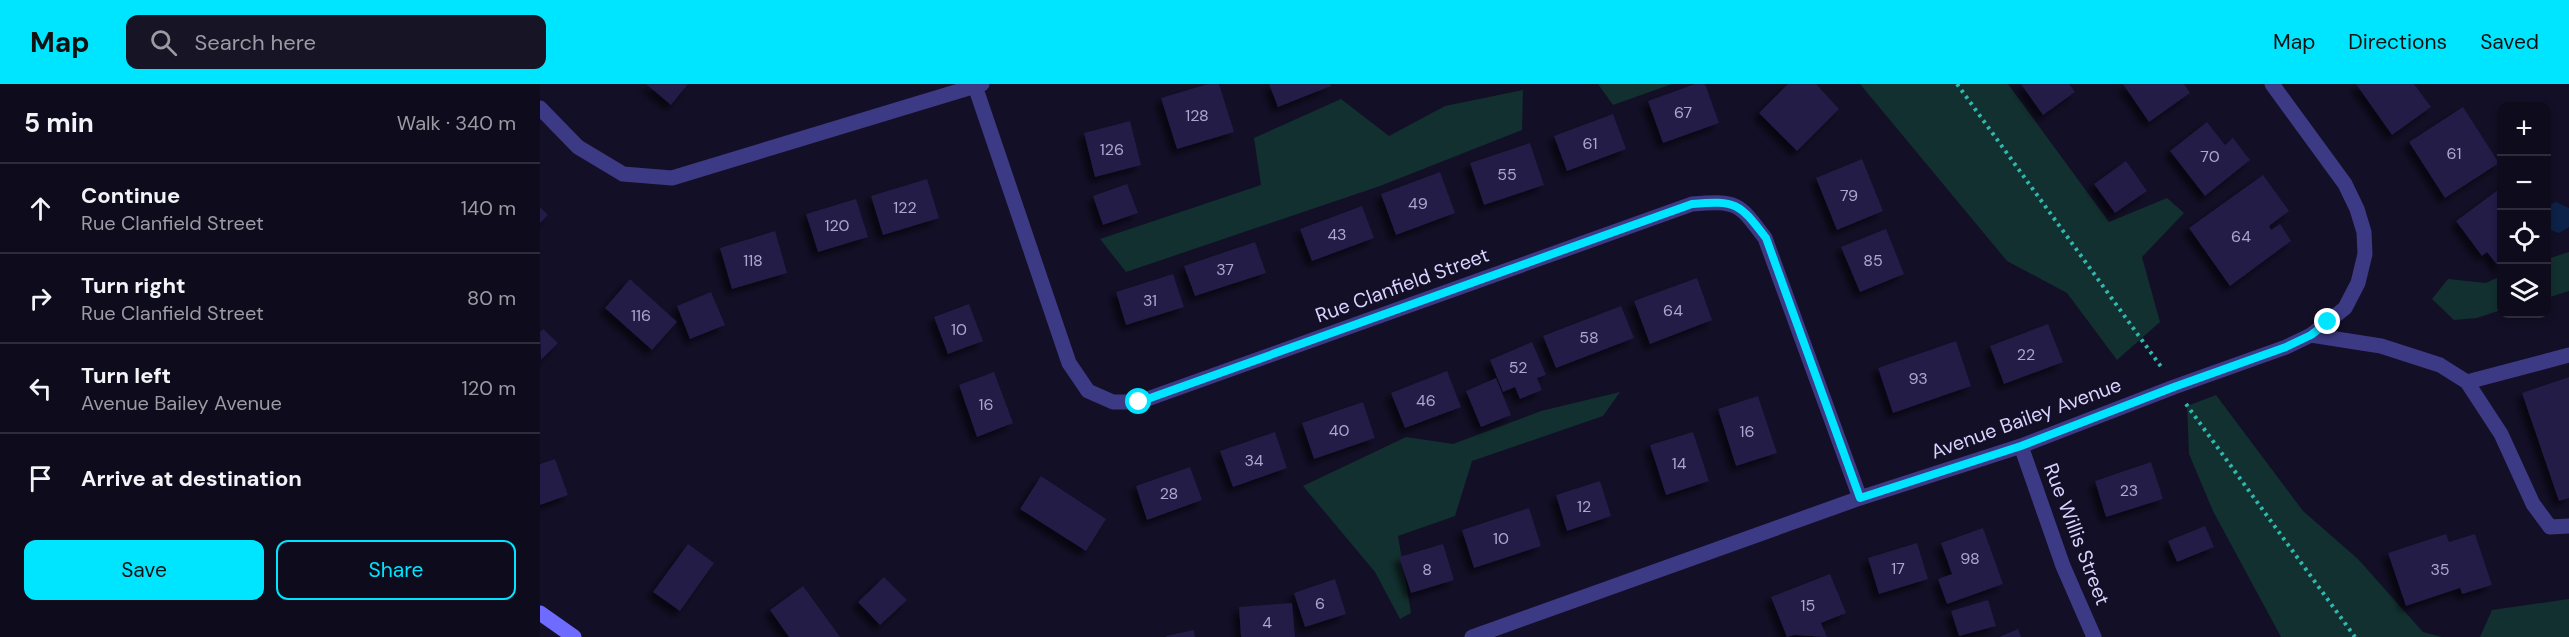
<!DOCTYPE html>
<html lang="en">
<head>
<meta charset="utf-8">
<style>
  body { margin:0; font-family:"DM Sans",sans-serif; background:#171425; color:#f1f3f6 }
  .controls { position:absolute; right:18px; top:18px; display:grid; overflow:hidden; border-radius:12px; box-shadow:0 3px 9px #0003 }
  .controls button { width:54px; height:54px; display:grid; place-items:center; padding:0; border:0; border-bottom:2px solid #2e2b3b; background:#0e0b1c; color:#f1f3f6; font:30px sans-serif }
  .stop { position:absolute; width:18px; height:18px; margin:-14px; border:4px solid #00e5ff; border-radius:50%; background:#fff }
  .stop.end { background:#00e5ff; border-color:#fff; box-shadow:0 2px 6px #0008 }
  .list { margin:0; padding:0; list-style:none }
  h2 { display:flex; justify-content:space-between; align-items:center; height:78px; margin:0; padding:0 24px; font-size:26px }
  h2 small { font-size:20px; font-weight:400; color:#9b9ba3 }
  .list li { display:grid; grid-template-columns:39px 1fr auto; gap:18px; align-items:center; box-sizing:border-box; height:90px; padding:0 24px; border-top:2px solid #2e2b3b }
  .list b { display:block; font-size:22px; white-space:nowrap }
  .list p { margin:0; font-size:20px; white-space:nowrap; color:#9b9ba3 }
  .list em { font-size:20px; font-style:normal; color:#9b9ba3 }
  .actions { display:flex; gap:12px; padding:18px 24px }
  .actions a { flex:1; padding:14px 0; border:2px solid #00e5ff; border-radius:12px; text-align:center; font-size:21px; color:#00e5ff }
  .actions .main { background:#00e5ff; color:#111 }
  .icon { flex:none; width:33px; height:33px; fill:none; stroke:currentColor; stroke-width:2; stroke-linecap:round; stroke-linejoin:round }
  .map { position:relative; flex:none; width:2029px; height:553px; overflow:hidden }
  header { display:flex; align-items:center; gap:36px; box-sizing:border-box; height:84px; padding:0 30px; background:#00e5ff; color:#111 }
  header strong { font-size:28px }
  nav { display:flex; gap:33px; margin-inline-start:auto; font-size:21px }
  .search { width:420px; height:54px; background:#171425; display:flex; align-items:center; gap:15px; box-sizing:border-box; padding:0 21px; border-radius:12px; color:#9b9ba3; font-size:22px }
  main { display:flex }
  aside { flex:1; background:#0e0b1c }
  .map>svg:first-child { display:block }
  .green { fill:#12302f }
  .water { fill:#0c2248 }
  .building { fill:#241b47; filter:url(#shadow) }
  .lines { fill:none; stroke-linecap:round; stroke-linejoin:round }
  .path { stroke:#2fb8b0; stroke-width:4; stroke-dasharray:3 4.5; stroke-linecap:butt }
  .lane { stroke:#3d3a85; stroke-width:15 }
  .street { stroke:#3d3a85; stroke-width:15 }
  .secondary { stroke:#6f6bff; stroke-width:15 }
  .route { stroke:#00e5ff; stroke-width:8 }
  .labels { text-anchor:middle; stroke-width:4.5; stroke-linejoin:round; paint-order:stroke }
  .number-label { font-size:16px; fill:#aca6d1 }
  .street-label { font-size:20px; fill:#d9d4ff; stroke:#130f26 }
</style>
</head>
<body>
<header>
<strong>Map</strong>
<div class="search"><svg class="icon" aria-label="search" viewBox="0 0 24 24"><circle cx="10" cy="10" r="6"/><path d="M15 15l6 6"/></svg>Search here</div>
<nav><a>Map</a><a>Directions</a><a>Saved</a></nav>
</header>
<main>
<aside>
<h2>5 min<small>Walk · 340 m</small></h2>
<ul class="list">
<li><svg class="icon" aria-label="ahead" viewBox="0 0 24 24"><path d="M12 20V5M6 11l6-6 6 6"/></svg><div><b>Continue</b><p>Rue Clanfield Street</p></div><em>140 m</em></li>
<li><svg class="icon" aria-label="right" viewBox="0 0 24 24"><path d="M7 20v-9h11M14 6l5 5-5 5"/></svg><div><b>Turn right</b><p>Rue Clanfield Street</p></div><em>80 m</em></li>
<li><svg class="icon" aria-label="left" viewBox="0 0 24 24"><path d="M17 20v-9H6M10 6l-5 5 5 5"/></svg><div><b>Turn left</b><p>Avenue Bailey Avenue</p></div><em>120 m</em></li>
<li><svg class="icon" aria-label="arrive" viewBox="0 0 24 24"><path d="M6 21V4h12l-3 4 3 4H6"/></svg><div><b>Arrive at destination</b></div></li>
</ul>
<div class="actions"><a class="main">Save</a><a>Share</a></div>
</aside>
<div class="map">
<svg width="2029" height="553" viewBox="0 0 2029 553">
  <defs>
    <filter id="shadow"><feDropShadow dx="-5.5" dy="5.5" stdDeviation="3" flood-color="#0009"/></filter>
  </defs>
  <rect width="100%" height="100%" fill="#130f26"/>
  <path class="green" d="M1058,0H1132L1073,21Z
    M1320,0H1468L1569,138L1627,114L1644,129L1602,173L1620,238L1577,276L1527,209L1467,177Z
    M983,6L982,46L840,102L586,188L560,155L721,101L714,54L801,15L849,52L905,22Z
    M2029,168V207L2007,214V175Z
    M1961,192V226L1937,234L1914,236L1892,215L1908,195L1946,199Z
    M1080,308L1063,332L932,377L915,432L858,452L871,529L860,535L835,488L763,402L866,353L913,360L1001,327Z
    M1676,311L1763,427L1818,475L1883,548L1902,553H1741L1673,427L1649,370L1647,322Z
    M2029,515V553H1940L1952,526Z"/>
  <path class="water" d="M2016,118L2029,124V143L2019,149L2007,145V122Z"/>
  <path class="building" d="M106,0H148L131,21Z
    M668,0H679L694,48L637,65L621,14Z
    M729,0H790L791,2L738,23Z
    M1155,0H1165L1179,39L1123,59L1108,17Z
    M1248,0H1276L1299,25L1257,67L1219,29Z
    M1481,0H1529L1535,8L1503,31Z
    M1583,0H1644L1650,9L1609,38Z
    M1816,0H1874L1891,23L1852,51Z
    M1923,23L1959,79L1905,114L1869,58Z
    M1073,30L1086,65L1027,87L1014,52Z
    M590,37L601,81L555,93L544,49Z
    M1667,38L1685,61L1693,54L1710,76L1665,112L1630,67Z
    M990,59L1004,101L944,121L930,79Z
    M1322,75L1343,127L1297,146L1276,94Z
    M1586,77L1607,107L1575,129L1554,100Z
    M900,88L915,129L856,151L841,110Z
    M1723,91L1749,127L1729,142L1731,146L1740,140L1751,157L1690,202L1649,144Z
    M387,95L399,134L343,151L331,112Z
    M587,100L598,129L563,141L553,112Z
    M1962,103V187L1947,168L1942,172L1916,137Z
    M316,115L328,153L278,168L266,130Z
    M822,122L834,154L772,177L760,145Z
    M0,123L8,131L0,139Z
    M1346,145L1364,190L1320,208L1301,163Z
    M235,147L247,189L192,205L180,164Z
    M715,158L726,189L655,212L644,182Z
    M633,190L644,223L586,241L576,208Z
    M1157,194L1172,236L1110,260L1094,217Z
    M90,195L137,238L112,266L65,224Z
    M171,208L185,241L150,255L137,222Z
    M429,220L443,257L408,270L394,233Z
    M1081,222L1094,254L1016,284L1003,252Z
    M1508,240L1523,278L1464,300L1450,262Z
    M3,245L18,259L1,276L0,248Z
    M1416,257L1431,302L1353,329L1338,284Z
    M992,258L1006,291L997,294L1002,306L980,315L975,303L963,308L950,276Z
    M907,287L921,323L865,344L851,309Z
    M454,288L473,339L437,353L419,301Z
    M2029,293V414L2019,417L1982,309Z
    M956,294L971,331L941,343L926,307Z
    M1218,312L1237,369L1196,382L1178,325Z
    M823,318L835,354L774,375L762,339Z
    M735,348L747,384L693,403L680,367Z
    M1153,348L1169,397L1126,411L1110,361Z
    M15,375L28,411L0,421V380Z
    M1611,378L1623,415L1566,433L1555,397Z
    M650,383L662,416L607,436L596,402Z
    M501,392L566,435L546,467L480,425Z
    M1060,397L1071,432L1027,447L1016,411Z
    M989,424L1001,462L934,484L922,446Z
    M1665,442L1674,463L1637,478L1628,457Z
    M1443,444L1463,500L1407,520L1398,495L1412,490L1401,459Z
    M1906,450L1909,458L1935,450L1952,501L1922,510L1920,504L1866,522L1848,469Z
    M1377,459L1388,495L1339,510L1328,474Z
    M148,460L174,479L140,527L113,508Z
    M903,460L914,496L871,509L859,473Z
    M1290,490L1306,529L1281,539L1287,553L1254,551L1247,553L1231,513Z
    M344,493L367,516L340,541L318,518Z
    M795,495L806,530L765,543L754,509Z
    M263,502L300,553H249L230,526Z
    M1448,516L1456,542L1419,552L1411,527Z
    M752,519L755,553H701L699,523Z
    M1478,545L1481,553H1459Z
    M654,546L655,553H626V552Z"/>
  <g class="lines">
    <path class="path" d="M1417,0L1622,284
      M1646,320L1815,553"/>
    <path class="lane" d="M1771,251L1841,262L1900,281L1927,298L1961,350L1993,420L2010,443L2029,442
      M1927,298L2029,271"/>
    <path class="street" d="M435,2L529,279L548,307L573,318H599L1152,120C1197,116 1199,119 1225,154L1320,414
      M0,24L38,63L83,90L132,94L442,0
      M1481,362L1523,482L1554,553
      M932,553L1320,414L1481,362L1634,303L1746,263L1771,251L1805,224L1818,199L1825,170L1824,148L1817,125L1805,100L1732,0"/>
    <path class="secondary" d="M0,529L34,553"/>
  </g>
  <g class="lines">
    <path class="route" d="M599,318L1152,120C1197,116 1199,119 1226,154L1320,414L1481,362L1634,303L1746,263L1771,251L1788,238"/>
  </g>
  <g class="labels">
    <g class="number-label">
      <text x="1143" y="34">67</text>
      <text x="657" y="37">128</text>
      <text x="1050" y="65">61</text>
      <text x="572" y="71">126</text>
      <text x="1914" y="75">61</text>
      <text x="1670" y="78">70</text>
      <text x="967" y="96">55</text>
      <text x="1309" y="117">79</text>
      <text x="878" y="125">49</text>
      <text x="365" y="129">122</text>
      <text x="297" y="147">120</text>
      <text x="797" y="156">43</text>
      <text x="1701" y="158">64</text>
      <text x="213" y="182">118</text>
      <text x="1333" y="182">85</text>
      <text x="685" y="191">37</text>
      <text x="610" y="222">31</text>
      <text x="1133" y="232">64</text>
      <text x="101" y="237">116</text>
      <text x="419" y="251">10</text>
      <text x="1049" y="259">58</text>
      <text x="1486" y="276">22</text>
      <text x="978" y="289">52</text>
      <text x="1378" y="300">93</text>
      <text x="886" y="322">46</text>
      <text x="446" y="326">16</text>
      <text x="799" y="352">40</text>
      <text x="1207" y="353">16</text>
      <text x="714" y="382">34</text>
      <text x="1139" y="385">14</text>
      <text x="1589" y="412">23</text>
      <text x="629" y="415">28</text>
      <text x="1044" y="428">12</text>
      <text x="961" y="460">10</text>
      <text x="1430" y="480">98</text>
      <text x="1358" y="490">17</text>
      <text x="887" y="491">8</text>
      <text x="1900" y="491">35</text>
      <text x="780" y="525">6</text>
      <text x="1268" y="527">15</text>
      <text x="727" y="544">4</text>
    </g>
    <g class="street-label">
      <text transform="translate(862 201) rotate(-20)" y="7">Rue Clanfield Street</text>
      <text transform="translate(1486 334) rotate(-20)" y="7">Avenue Bailey Avenue</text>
      <text transform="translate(1537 450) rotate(69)" y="7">Rue Willis Street</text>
    </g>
  </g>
</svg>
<div class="controls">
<button>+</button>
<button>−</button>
<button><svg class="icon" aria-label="locate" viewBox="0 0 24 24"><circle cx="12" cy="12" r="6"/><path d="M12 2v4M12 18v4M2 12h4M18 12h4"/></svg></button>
<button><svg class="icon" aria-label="layers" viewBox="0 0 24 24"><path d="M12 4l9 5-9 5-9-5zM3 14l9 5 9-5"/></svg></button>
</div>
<div class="stop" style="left:599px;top:318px"></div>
<div class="stop end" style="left:1788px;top:238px"></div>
</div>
</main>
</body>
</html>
